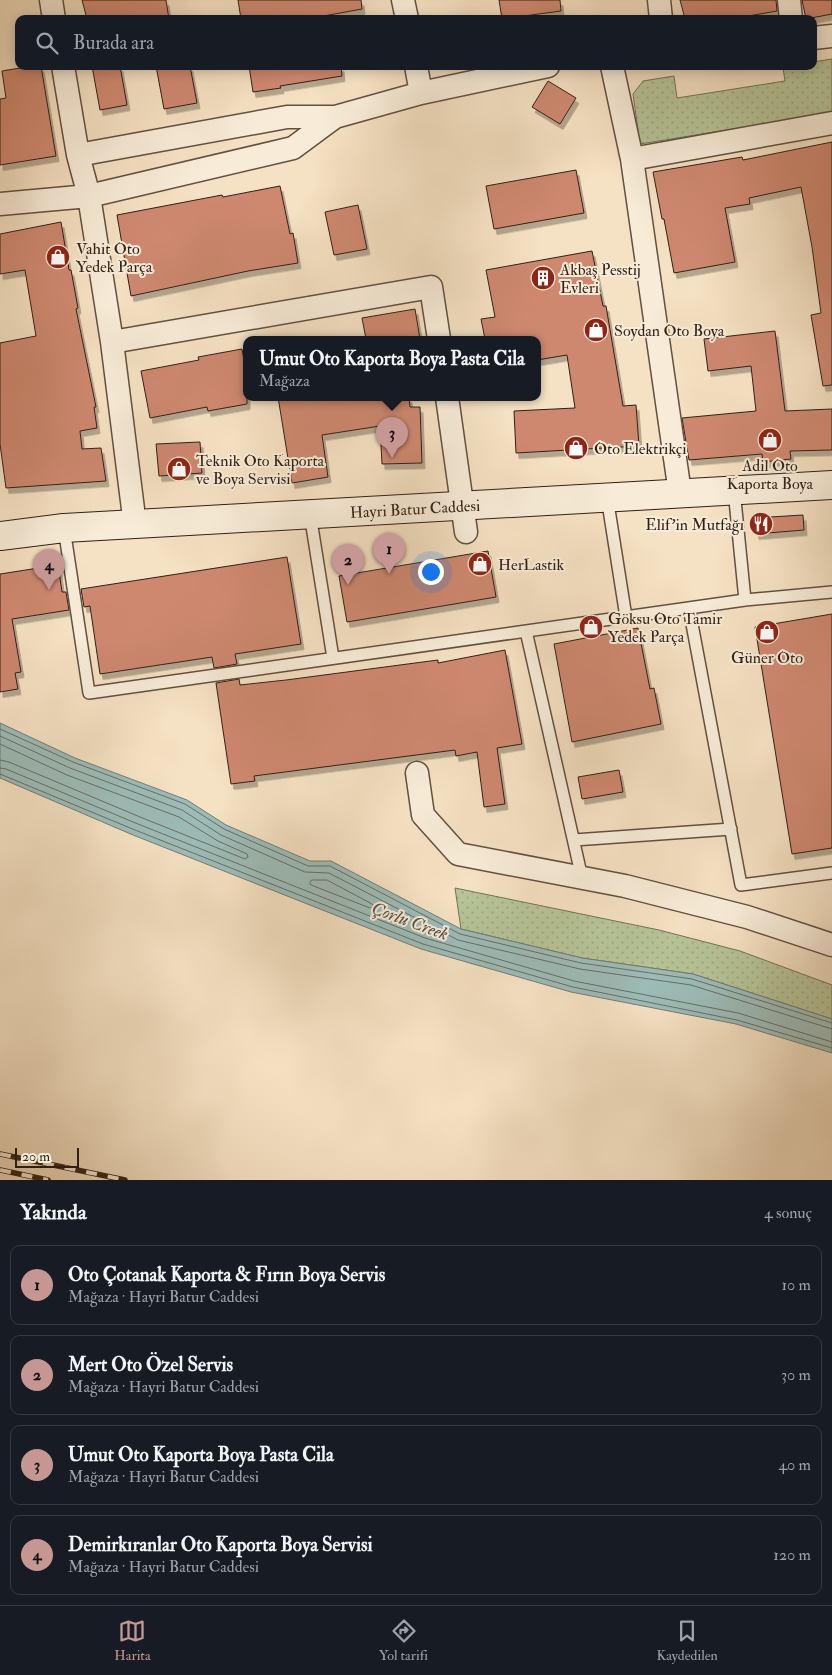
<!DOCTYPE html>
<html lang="tr">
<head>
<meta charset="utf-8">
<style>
  body { margin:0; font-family:"IM FELL Double Pica",serif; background:#242831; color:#f1f3f6 }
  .scale { position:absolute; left:15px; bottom:12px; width:64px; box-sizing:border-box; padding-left:5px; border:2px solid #311f16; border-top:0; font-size:14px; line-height:18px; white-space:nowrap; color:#311f16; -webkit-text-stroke:4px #f8ecd8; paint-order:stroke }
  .you { position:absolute; left:430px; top:571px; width:18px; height:18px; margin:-12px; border:4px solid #fff; border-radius:50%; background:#1a73e8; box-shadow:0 0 0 8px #1a73e833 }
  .badge { display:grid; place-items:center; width:32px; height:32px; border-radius:50%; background:#c59692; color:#111; font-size:16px; font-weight:700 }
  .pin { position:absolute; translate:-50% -41px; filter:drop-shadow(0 1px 2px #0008) }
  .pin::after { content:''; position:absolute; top:26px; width:18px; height:15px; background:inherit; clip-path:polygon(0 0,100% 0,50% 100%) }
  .popup { position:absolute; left:243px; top:336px; width:298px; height:65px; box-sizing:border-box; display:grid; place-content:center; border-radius:10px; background:#171b24; filter:drop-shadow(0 1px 4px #0005); font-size:16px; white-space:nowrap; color:#9ea1a6 }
  .popup b { font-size:19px; color:#f1f3f6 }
  .popup::after { content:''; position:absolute; left:50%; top:100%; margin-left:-10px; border:10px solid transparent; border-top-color:#171b24 }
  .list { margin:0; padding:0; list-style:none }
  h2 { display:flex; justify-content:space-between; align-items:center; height:65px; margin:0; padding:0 20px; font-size:21px }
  h2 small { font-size:16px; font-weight:400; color:#9ea1a6 }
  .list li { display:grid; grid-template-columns:32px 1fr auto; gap:15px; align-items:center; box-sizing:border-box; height:80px; margin:0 10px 10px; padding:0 10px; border:1px solid #363941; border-radius:10px }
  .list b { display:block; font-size:19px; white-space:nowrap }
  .list p { margin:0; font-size:16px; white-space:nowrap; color:#9ea1a6 }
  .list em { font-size:16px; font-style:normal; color:#9ea1a6 }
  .icon { flex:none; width:28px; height:28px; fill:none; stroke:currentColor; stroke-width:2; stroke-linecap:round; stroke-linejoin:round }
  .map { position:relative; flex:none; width:832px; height:1180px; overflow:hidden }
  .search { position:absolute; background:#171b24; box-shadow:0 2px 12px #0003; left:15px; right:15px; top:15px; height:55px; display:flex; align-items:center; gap:12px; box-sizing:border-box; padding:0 18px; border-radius:10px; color:#9ea1a6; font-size:19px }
  .sheet { height:425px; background:#171b24 }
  nav { display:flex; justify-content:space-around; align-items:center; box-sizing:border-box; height:70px; border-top:1px solid #363941; background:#171b24; font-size:14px; color:#9ea1a6 }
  nav a { display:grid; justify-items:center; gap:2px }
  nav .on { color:#c59692 }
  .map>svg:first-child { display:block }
  .grass { fill:url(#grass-dots); stroke:#747257 }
  .water { fill:#9dbcb8; stroke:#727d77 }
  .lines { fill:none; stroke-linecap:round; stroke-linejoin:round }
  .shore { stroke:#676e67; stroke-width:1 }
  .building { fill:#ce8870; stroke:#311f16; filter:url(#shadow) }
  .lane-casing { stroke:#625041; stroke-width:14 }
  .street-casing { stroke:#625041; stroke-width:25 }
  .secondary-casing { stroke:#311f16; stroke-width:30 }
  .lane { stroke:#f8ecd8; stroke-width:11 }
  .street { stroke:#f8ecd8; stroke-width:22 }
  .secondary { stroke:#f8ecd8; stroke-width:28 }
  .rail-casing { stroke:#311f16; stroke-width:5.5 }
  .rail { stroke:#f8ecd8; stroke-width:4; stroke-dasharray:11; stroke-linecap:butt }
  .labels { text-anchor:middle; stroke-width:4; stroke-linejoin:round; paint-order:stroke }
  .poi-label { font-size:16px; fill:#311f16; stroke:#f8ecd8; text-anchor:start }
  .street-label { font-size:16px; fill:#311f16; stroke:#f8ecd8 }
  .water-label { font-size:18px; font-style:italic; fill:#514e47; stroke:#f8ecd8 }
</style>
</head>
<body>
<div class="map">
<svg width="832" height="1180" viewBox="0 0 832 1180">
  <defs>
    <pattern id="grass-dots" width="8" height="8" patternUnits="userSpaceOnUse" patternTransform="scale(1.25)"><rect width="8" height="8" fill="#b6c498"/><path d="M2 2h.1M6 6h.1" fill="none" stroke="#9da882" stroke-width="1.8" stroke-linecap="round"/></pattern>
    <filter id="shadow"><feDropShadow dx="3" dy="5.5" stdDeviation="0" flood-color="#0004"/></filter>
  </defs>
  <rect width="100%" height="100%" fill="#f5e1c3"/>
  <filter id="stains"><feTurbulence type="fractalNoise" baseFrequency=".004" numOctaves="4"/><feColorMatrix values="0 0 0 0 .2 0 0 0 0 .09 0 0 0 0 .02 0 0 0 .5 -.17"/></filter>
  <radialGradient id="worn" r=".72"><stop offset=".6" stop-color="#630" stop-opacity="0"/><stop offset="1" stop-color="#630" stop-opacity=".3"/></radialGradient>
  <path class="grass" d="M832,59V113L640,144L633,94L643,81L674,76L677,98L785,81L783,68L813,66V62Z
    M455,888L659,930L740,951L832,985V1019L693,974L582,958L461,929Z"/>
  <path class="water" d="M0,723L75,758L187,800L226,825L310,861H331L461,929L582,958L693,974L832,1019V1053L736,1024L571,992L421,949L133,835L0,778Z"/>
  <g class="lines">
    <path class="shore" d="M0,729L73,762L185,804L224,829L308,866H330L460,934L581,963L692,979L832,1023
      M0,736L70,768L182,810L221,835L305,872L329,873L458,940L580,969L691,985L832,1029
      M0,744L67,775L179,817L218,841L247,854L248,857L245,859L140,817L9,762L0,760
      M0,768L6,769L138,824L425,938L574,981L738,1013L832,1042
      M0,774L135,830L423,944L573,987L737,1020L832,1048
      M312,880H327L372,904L374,907L370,908L311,885L310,883Z"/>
  </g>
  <path class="building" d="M82,0H166L169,19H87Z
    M238,0H361L362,9L307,19H241Z
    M499,0H560L561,11L502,19Z
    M680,0H776L777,11L731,19H685Z
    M802,0H832V14L806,19Z
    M32,66H41L56,156L0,165V99L6,98L2,71Z
    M92,66H120L127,105L100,110Z
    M156,66H190L197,103L164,109Z
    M249,66H341L342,76L280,86L281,88L253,92Z
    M548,81L576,98L560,124L532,107Z
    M832,142V385L823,386L811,315L821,313L812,247L801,187L749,198L750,204L725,208L735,262L674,273L664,219H662L653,172L742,157L743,160Z
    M576,170L584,213L494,229L486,186Z
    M280,186L290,234L293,233L298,263L248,271L131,296L117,215L222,195L223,197Z
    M358,205L367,249L334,255L325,212Z
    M61,222L69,270H71L78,308L76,309L96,407H94L97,428L80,431L82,449L101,448L106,481L6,488L0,444V343L36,336L25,270L0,274V234Z
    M592,251L603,306H606L623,406L636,405L639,446L516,453L514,411L575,408L567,355L537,360V339H485L481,319L495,317L486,270Z
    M415,309L420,339H366L362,318Z
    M775,331L785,411L832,409V450L790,451L791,459L763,462L762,454L689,460L682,418L756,411L751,366L708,371L704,339Z
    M242,349L247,377V404L208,411L207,407L150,418L141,371L199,360L198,357Z
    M278,397H409L410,407H420L422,463L382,464L380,426L322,435L328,477L292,483Z
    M200,442L202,473L159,476L156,444Z
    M803,515L804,530L756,534L754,518Z
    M488,551L496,597L347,622L339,576Z
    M287,557L301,644L235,654L237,664L214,668L212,657L100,674L90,606L84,607L81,589Z
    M58,565L62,592H66L69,610L12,619L21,672L15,673L18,689L0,692V574Z
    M832,614V848L792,854L755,627Z
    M638,628L650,689L654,688L661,724L572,742L554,644Z
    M505,650L522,744L497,748L505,804L484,807L477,752L456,756L455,750L254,776L255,781L231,784L216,683L239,679L240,685L286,680L438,660V663Z
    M619,770L623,792L582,799L578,777Z"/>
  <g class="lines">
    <g class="lane-casing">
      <path id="lane" d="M734,490L745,600L832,592
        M607,497L626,617
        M310,514L333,658
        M64,528L89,693L745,600
        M689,608L741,885L832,873
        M526,631L582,878
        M574,840L731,829"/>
    </g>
    <g class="street-casing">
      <path id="street" d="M51,0L54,19
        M403,0L407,19
        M659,0L661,19
        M789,0L791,19
        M813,38L832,36
        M63,66L78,155L89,196L112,342L135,525
        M416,66L421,93L548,66
        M612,66L632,159L680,493
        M78,155L287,117H335
        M632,159L832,123
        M0,204L89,196L293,148L335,117L421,93
        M112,342L431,287L439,339
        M447,397L466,532
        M417,773L423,815L458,854L625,886L747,917L832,945"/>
    </g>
    <g class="secondary-casing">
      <g id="secondary">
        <path id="s1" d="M0,536L64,528L832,485"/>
      </g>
    </g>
    <use href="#lane" class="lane"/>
    <use href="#street" class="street"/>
    <use href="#secondary" class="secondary"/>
    <g class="rail-casing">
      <path id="rail" d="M0,1154L125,1180
        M0,1170L48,1180"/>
    </g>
    <use href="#rail" class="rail"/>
  </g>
  <defs>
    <g id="shop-disc" transform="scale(1.25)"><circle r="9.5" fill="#8f2418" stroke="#f8ecd8"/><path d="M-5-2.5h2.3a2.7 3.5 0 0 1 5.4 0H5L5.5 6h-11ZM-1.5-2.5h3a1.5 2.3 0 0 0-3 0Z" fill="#fff"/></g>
    <g id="building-disc" transform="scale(1.25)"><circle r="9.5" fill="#8f2418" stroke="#f8ecd8"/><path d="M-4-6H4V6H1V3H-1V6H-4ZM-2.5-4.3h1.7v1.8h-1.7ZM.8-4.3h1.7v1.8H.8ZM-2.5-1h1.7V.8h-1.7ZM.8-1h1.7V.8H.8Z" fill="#fff"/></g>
    <g id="restaurant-disc" transform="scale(1.25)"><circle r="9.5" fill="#8f2418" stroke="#f8ecd8"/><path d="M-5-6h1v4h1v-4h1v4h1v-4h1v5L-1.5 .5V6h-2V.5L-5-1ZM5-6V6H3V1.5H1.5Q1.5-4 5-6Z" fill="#fff"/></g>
  </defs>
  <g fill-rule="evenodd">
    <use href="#shop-disc" x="58" y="257"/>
    <use href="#building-disc" x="543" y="278"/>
    <use href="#shop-disc" x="596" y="330"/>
    <use href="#shop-disc" x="770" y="440"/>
    <use href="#shop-disc" x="576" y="448"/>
    <use href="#shop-disc" x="179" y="469"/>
    <use href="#restaurant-disc" x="761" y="524"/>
    <use href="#shop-disc" x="480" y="564"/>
    <use href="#shop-disc" x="591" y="627"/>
    <use href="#shop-disc" x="767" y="632"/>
  </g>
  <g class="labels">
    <g class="poi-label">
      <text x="76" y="254">Vahit Oto<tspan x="76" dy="18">Yedek Parça</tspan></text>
      <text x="560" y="275">Akbaş Pesstij<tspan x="560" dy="18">Evleri</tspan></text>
      <text x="614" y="336">Soydan Oto Boya</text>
      <text x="594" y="454">Oto Elektrikçi</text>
      <text x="196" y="466">Teknik Oto Kaporta<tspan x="196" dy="18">ve Boya Servisi</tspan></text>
      <text x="770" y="471" text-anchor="middle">Adil Oto<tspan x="770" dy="18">Kaporta Boya</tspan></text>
      <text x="744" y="530" text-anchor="end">Elif'in Mutfağı</text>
      <text x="498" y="570">HerLastik</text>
      <text x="608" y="624">Göksu Oto Tamir<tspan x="608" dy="18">Yedek Parça</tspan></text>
      <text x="767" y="663" text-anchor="middle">Güner Oto</text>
    </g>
    <g class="street-label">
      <text dy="6" stroke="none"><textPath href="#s1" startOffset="416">Hayri Batur Caddesi</textPath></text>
    </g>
    <g class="water-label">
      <text transform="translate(410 921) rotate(20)" y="6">Çorlu Creek</text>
    </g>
  </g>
  <rect width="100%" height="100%" filter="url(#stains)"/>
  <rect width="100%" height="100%" fill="url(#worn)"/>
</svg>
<div class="scale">20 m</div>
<div class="you"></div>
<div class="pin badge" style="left:389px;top:574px">1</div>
<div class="pin badge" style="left:348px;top:585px">2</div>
<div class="pin badge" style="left:392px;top:458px">3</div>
<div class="popup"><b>Umut Oto Kaporta Boya Pasta Cila</b>Mağaza</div>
<div class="pin badge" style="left:49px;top:590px">4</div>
<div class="search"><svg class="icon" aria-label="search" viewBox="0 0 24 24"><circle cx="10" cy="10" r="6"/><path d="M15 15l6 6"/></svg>Burada ara</div>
</div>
<section class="sheet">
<h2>Yakında<small>4 sonuç</small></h2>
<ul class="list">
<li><span class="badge">1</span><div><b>Oto Çotanak Kaporta &amp; Fırın Boya Servis</b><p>Mağaza · Hayri Batur Caddesi</p></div><em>10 m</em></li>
<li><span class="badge">2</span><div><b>Mert Oto Özel Servis</b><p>Mağaza · Hayri Batur Caddesi</p></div><em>30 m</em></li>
<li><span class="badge">3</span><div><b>Umut Oto Kaporta Boya Pasta Cila</b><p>Mağaza · Hayri Batur Caddesi</p></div><em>40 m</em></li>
<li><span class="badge">4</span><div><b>Demirkıranlar Oto Kaporta Boya Servisi</b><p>Mağaza · Hayri Batur Caddesi</p></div><em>120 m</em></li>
</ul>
</section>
<nav>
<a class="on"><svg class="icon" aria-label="map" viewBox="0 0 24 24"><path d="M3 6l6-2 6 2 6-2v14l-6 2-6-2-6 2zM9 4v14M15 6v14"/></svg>Harita</a>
<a><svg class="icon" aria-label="directions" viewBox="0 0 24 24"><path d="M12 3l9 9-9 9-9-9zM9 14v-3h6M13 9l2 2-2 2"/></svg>Yol tarifi</a>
<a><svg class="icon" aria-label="saved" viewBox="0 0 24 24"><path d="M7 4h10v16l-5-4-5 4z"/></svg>Kaydedilen</a>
</nav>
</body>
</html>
